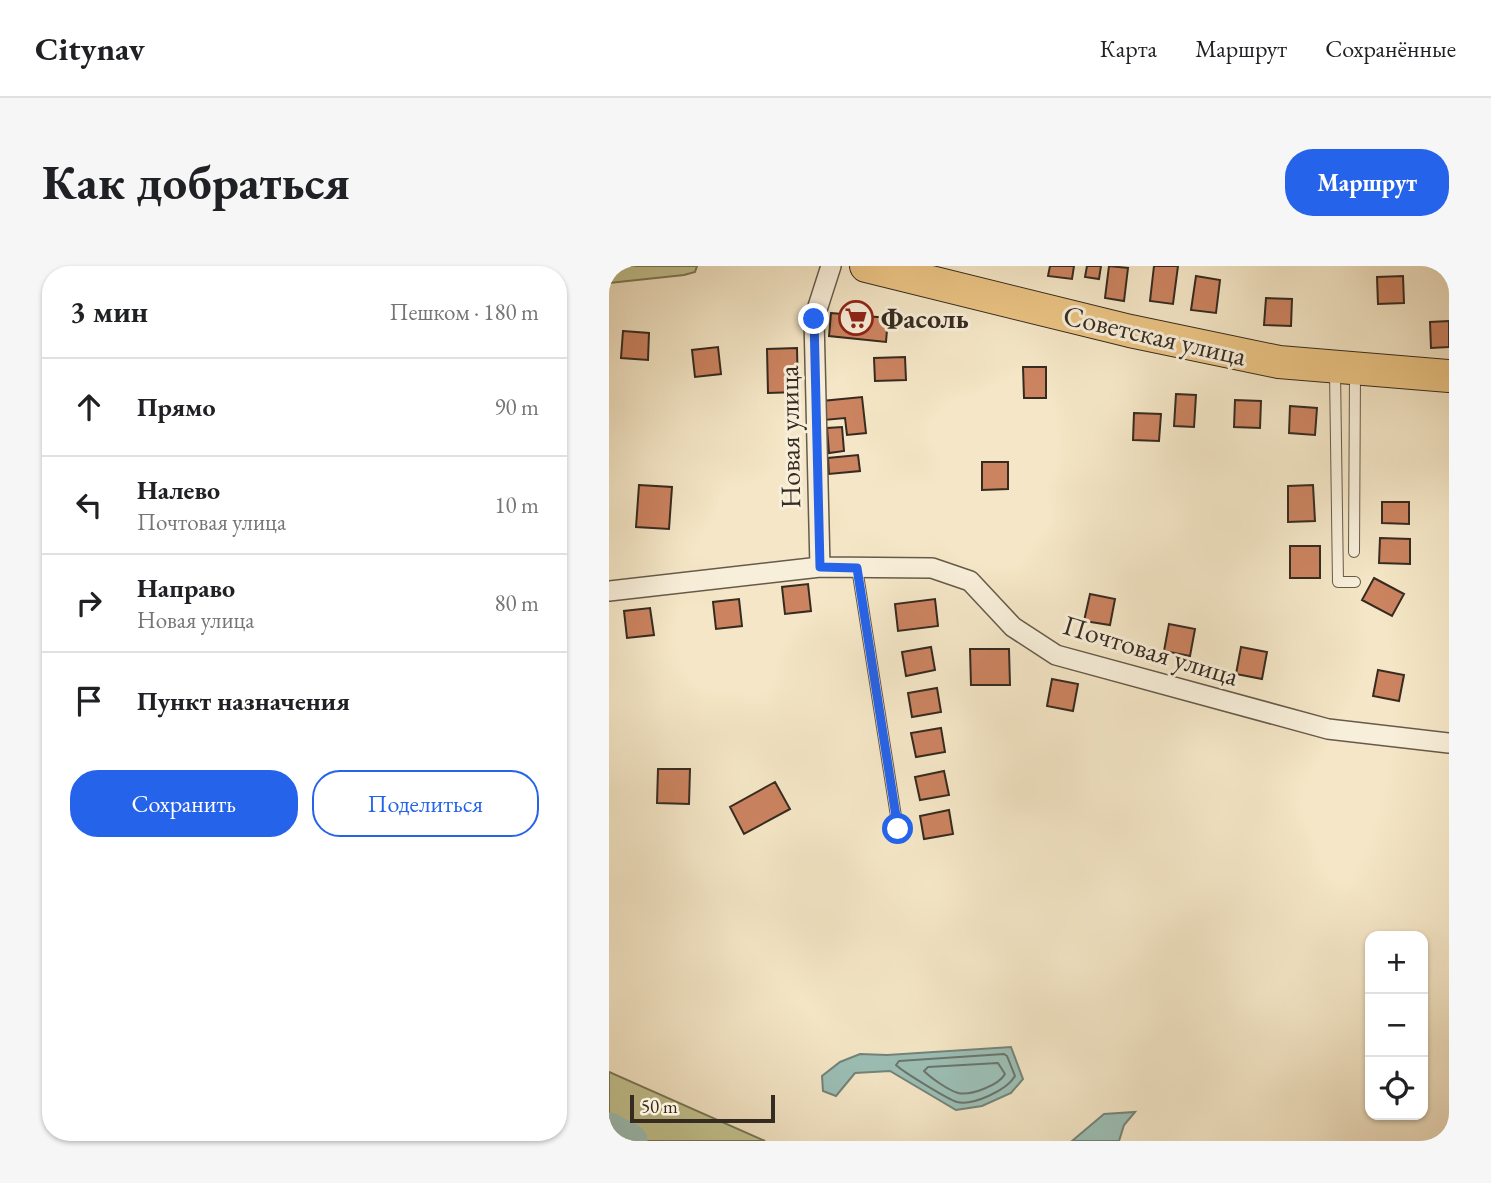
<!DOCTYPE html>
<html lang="ru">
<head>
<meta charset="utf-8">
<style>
  body { margin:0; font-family:"EB Garamond",serif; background:#f6f6f6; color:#202124 }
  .controls { position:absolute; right:21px; bottom:21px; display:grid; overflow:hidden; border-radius:14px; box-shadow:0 2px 5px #0004 }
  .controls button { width:63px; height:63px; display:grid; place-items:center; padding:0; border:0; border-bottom:2px solid #e0e0e0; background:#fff; color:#202124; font:35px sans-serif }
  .scale { position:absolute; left:21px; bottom:18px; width:145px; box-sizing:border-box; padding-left:7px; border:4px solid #362b21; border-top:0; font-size:19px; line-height:24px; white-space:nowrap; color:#362b21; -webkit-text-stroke:5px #f8efda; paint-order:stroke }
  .stop { position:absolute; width:21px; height:21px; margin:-16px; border:5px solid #2563eb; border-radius:50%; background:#fff }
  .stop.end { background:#2563eb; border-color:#fff; box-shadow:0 2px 7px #0008 }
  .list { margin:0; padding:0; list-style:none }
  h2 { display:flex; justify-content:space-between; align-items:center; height:91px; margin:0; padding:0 28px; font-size:30px }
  h2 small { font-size:23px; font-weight:400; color:#757577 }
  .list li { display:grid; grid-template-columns:46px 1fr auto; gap:21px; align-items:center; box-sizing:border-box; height:98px; padding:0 28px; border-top:2px solid #e0e0e0 }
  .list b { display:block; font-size:26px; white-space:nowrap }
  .list p { margin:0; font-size:23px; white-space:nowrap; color:#757577 }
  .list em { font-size:23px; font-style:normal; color:#757577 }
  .actions { display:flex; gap:14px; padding:21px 28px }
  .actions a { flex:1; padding:16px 0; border:2px solid #2563eb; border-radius:28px; text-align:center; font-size:24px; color:#2563eb }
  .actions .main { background:#2563eb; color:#fff }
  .icon { flex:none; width:38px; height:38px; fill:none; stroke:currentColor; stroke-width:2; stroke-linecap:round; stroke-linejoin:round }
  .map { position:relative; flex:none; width:840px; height:875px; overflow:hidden; border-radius:28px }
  header { display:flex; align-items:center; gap:42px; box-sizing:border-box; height:98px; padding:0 35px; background:#fff; border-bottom:2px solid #e0e0e0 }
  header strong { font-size:33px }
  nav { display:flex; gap:38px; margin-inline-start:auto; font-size:24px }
  .intro { display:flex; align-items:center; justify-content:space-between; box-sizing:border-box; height:168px; padding:0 42px }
  h1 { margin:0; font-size:49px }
  .button { padding:18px 32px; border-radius:28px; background:#2563eb; color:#fff; font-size:24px; font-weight:700 }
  main { display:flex; gap:42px; padding:0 42px }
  aside { flex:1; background:#fff; border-radius:28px; box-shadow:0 2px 5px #0004 }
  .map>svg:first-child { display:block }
  .green { fill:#c2c390; stroke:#7c7758; stroke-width:2 }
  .water { fill:#9cbfb6; stroke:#73847a; stroke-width:2 }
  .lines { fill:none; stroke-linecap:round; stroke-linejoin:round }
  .shore { stroke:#69756c; stroke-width:2 }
  .river { stroke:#9cbfb6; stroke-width:35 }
  .building { fill:#cb8360; stroke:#362b21; stroke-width:2 }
  .lane-casing { stroke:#665a4a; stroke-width:12 }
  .street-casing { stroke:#665a4a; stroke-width:22 }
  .primary-casing { stroke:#362b21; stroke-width:34 }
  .lane { stroke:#f8efda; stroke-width:10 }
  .street { stroke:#f8efda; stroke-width:19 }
  .primary { stroke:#eac383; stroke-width:32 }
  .route { stroke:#2563eb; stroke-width:9 }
  .labels { text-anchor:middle; stroke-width:6; stroke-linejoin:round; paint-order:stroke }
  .poi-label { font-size:28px; font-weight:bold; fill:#362b21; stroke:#f8efda; text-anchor:start }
  .street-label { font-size:28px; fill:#362b21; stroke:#f8efda }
</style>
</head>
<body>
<header>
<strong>Citynav</strong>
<nav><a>Карта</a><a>Маршрут</a><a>Сохранённые</a></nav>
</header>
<div class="intro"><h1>Как добраться</h1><a class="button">Маршрут</a></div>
<main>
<aside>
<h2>3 мин<small>Пешком · 180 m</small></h2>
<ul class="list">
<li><svg class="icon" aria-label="ahead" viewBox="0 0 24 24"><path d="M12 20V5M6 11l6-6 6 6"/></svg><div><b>Прямо</b></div><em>90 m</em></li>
<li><svg class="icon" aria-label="left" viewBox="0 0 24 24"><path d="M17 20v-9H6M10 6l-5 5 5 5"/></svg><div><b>Налево</b><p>Почтовая улица</p></div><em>10 m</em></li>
<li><svg class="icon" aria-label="right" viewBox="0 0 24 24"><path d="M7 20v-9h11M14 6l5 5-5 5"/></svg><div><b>Направо</b><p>Новая улица</p></div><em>80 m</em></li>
<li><svg class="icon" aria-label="arrive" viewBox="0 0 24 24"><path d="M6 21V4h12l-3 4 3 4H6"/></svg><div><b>Пункт назначения</b></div></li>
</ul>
<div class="actions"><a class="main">Сохранить</a><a>Поделиться</a></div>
</aside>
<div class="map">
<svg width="840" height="875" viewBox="0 0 840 875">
  <rect width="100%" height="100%" fill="#f4e6c6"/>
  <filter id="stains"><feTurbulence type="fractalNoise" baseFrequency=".00286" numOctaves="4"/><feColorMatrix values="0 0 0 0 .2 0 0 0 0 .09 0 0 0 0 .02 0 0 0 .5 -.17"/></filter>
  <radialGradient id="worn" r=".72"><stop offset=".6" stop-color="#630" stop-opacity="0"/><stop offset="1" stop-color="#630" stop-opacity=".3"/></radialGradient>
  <path class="green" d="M0,0H88L86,6L75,9L0,17Z
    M0,806L156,875H0Z"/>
  <path class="water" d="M402,781L414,813L402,827L373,840L347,844L281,805L246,807L227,830L214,825L213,810L231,796L251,788L278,789Z
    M526,846L515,859L510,875H463L495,848Z"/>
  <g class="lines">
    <path class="shore" d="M395,788L398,790L406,810C398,824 364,840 348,836C338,833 293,805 287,799L290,795Z
      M389,797L396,808C390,819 362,830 349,827C339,824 322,812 315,805L319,801Z"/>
    <path class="river" d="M0,864L21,875"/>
  </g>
  <path class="building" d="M441,0H465L463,13L439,10Z
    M478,0H492L490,13L476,11Z
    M500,0L519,2L515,35L496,32Z
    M545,0H569L564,38L541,35Z
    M587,10L611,14L607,47L582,44Z
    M794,10L795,37L769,38L768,11Z
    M657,32L683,33L682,60L655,59Z
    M222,47L279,52L277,76L220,70Z
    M840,55V81L822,82L821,56Z
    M14,65L40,67L39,94L12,92Z
    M109,81L112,108L86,111L83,84Z
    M188,82L189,126L159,127L158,83Z
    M296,91L297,114L266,115L265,92Z
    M414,101H437V132H415Z
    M567,128L587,129L585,161L565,160Z
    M253,131L257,167L238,169L236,152L215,154L213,135Z
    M626,134L652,135L651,162L625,161Z
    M681,140L708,142L706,169L680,167Z
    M525,147L552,148L550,175L524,174Z
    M233,161L235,185L220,187L218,162Z
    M249,189L251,205L220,208L219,192Z
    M373,196H399V223L373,224Z
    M30,219L63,221L60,263L27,261Z
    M704,219L706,255L679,256V220Z
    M773,236H800V258L773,257Z
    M771,272L801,273V298L770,297Z
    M681,280H711V312H681Z
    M765,312L795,328L783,350L753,334Z
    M199,318L202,345L176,348L173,321Z
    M481,328L506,333L501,359L475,355Z
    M130,333L133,360L107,363L104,336Z
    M326,333L329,360L289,365L286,338Z
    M41,342L45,369L18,372L15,345Z
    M560,358L586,363L581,390L555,385Z
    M322,381L326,404L297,410L293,386Z
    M632,381L658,386L653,413L627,408Z
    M361,383H400L401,419H362Z
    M769,404L795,409L790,435L764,430Z
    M443,413L469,418L464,445L438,440Z
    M328,422L332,446L303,451L299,427Z
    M332,462L336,486L307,491L302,467Z
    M49,503H81L80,538L48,537Z
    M335,505L340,529L311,534L306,511Z
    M166,516L181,543L135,568L121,541Z
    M340,544L344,568L315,573L311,550Z"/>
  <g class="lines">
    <g class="lane-casing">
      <path id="lane" d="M726,106L729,316H746
        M745,286L746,108
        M248,302L289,563"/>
    </g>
    <g class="street-casing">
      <path id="street" d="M211,301L205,53L222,0
        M0,325L211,301L323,302L361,315L404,361L447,389L719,463L840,477"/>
    </g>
    <g class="primary-casing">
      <path id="primary" d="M257,0L521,65L670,96L840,110"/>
    </g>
    <use href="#lane" class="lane"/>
    <use href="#street" class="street"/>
    <use href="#primary" class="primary"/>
  </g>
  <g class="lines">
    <path class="route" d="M205,53L211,301L248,302L289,563"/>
  </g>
  <defs>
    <g id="supermarket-ring" transform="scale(1.75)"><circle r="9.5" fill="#f8efda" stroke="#8f2418" stroke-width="1.5"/><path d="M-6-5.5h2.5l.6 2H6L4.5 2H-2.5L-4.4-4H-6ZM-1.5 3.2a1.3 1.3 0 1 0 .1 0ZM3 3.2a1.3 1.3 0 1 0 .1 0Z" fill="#8f2418"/></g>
  </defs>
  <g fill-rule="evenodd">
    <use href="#supermarket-ring" x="247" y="52"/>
  </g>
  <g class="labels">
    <g class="poi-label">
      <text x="272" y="62">Фасоль</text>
    </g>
    <g class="street-label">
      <text transform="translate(546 69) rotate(13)" y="10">Советская улица</text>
      <text transform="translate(180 171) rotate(-91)" y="10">Новая улица</text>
      <text transform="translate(542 384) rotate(17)" y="10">Почтовая улица</text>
    </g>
  </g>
  <rect width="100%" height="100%" filter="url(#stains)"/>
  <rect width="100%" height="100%" fill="url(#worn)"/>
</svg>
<div class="controls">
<button>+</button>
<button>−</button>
<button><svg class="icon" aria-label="locate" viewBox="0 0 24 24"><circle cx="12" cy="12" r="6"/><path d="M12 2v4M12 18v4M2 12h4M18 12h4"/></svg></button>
</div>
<div class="scale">50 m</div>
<div class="stop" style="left:289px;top:563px"></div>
<div class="stop end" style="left:205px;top:53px"></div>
</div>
</main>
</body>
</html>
